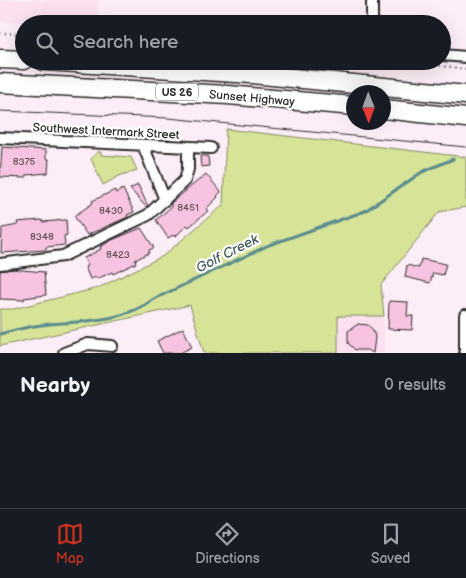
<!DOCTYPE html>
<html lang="en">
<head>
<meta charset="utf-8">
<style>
  body { margin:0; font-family:"Balsamiq Sans",sans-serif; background:#20242c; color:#f1f3f6 }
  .compass { position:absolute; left:346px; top:85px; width:45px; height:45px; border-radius:50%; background:#171b24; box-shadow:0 5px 20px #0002; rotate:179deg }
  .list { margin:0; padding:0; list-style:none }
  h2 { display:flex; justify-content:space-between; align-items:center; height:65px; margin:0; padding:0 20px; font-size:21px }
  h2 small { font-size:16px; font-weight:400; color:#9ea1a6 }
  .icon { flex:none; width:28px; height:28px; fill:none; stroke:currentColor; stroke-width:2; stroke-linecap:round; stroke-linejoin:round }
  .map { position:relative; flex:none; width:466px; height:353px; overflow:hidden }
  .search { position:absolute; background:#171b24; box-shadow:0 5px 20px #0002; left:15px; right:15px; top:15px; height:55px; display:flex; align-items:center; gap:12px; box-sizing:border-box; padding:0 18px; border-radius:28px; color:#9ea1a6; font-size:19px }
  .sheet { height:155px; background:#171b24 }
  nav { display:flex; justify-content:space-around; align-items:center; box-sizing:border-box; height:70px; border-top:1px solid #363941; background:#171b24; font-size:14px; color:#9ea1a6 }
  nav a { display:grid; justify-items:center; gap:2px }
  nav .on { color:#c8321e }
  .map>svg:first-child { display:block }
  .built { fill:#fbe0f0 }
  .green { fill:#d7e497; stroke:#818861 }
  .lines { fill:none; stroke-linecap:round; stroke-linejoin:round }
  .stream { stroke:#5a8b8e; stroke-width:3 }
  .building { fill:#f7c3e1; stroke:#2b2b2b }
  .minor-casing { stroke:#2b2b2b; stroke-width:14 }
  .motorway-casing { stroke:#2b2b2b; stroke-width:21 }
  .path { stroke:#2b2b2b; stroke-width:2; stroke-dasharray:1 4; stroke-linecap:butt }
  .minor { stroke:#fff; stroke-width:10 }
  .motorway { stroke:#fff; stroke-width:18 }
  .tram { stroke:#2b2b2b; stroke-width:1 }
  .labels { text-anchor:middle; stroke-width:4.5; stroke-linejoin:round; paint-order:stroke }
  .number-label { font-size:10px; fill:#5e5158 }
  .shield { fill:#fff; stroke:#6b6b6b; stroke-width:1 }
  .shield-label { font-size:11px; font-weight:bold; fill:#2b2b2b }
  .street-label { font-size:12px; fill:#2b2b2b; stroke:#fff }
  .water-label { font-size:14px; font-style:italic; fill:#435b5d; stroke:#fff }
</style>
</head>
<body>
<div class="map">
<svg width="466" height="353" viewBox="0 0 466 353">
  <rect width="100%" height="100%" fill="#fdedf6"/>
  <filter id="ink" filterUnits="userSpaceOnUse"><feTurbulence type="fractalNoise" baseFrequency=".02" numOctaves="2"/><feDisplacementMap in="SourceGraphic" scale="10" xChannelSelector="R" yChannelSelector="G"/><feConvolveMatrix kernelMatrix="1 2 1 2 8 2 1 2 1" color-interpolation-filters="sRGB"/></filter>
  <g filter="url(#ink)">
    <path class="built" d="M0,0H98V24L0,22Z
      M338,316H384V353H338Z"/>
    <path class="green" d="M226,129L466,157V207L439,212L381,285L384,316H338V353H204L190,305L0,346V309H13L98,288L163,256L223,205Z
      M97,152H101V155L131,157L137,170L119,176L103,185L91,159Z"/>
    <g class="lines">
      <path class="stream" d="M0,334C11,331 23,328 34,326C75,320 119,325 154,299L269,245L365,211L422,172L453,159"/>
    </g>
    <path class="building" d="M2,147L46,150V159H49L48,173L26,175V178L0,177Z
      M200,156H208L209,166L201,167Z
      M206,174L221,192L217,196L218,197L206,209L208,211L189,227L187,225L175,237L173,235L168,238L156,220L171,207V203Z
      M138,185L148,206L146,207L130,189Z
      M123,189L134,212L127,215L128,217L87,235L74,216L93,203L92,201L115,190L116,193Z
      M42,220L43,222L66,220L67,235L64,236L65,245L46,247V250L1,253L2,228L18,225L17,222Z
      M141,228L154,248L149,250V253L135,260L136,263L113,274L112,272L97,279L96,277L90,279L85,267L88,266L84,258L101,249L100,247L112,240Z
      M421,259L446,264L443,275L433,273L430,283L405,277L407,265L419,268Z
      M12,269L44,272L46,295L24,298V300L0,299V271Z
      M389,301L408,302L407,316H413L412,330L388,329Z
      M358,324L368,325L373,330L375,337L373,353L368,350H355L348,343V331Z
      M183,328L192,347L180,353H163L157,341Z"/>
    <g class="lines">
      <g class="minor-casing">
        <path id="minor" d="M372,0V24
          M442,55L466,57
          M0,138L211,148
          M143,145L165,200
          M0,264L63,256L148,215L185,180L188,169V147
          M465,315V353
          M64,353L88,344L112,346"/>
      </g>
      <g class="motorway-casing">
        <path id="motorway" d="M0,59L24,60
          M44,61L252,74L466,95
          M0,83L228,95L354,106
          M384,109L466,118"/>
      </g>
      <path class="path" d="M0,33L24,34
        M400,61L466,69"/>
      <use href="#minor" class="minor"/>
      <use href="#motorway" class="motorway"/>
      <path class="tram" d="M0,111L168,118L466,147"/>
    </g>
  </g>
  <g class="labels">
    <g class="number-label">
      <text x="24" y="165">8375</text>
      <text x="188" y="211">8451</text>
      <text x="111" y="214">8430</text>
      <text x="42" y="240">8348</text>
      <text x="118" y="258">8423</text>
    </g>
    <rect class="shield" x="156" y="83.5" width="42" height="17" rx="4"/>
    <g class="shield-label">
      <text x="177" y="96">US 26</text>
    </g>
    <g class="street-label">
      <text transform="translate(252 98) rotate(5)" y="4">Sunset Highway</text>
      <text transform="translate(106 131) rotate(3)" y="4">Southwest Intermark Street</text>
    </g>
    <g class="water-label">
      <text transform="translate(227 253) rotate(-27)" y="5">Golf Creek</text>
    </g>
  </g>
</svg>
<svg class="compass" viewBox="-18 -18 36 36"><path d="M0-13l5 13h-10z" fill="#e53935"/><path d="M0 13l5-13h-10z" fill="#9ea1a6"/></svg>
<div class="search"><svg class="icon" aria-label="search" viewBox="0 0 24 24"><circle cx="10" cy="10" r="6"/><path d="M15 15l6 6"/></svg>Search here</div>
</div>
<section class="sheet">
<h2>Nearby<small>0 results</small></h2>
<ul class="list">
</ul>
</section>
<nav>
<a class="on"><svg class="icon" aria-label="map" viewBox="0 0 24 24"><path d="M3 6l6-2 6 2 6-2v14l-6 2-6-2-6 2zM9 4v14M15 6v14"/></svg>Map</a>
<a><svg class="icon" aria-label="directions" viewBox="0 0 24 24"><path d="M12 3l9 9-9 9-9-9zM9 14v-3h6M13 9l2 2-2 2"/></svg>Directions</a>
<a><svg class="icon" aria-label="saved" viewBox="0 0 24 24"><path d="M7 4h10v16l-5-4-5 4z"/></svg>Saved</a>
</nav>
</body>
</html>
